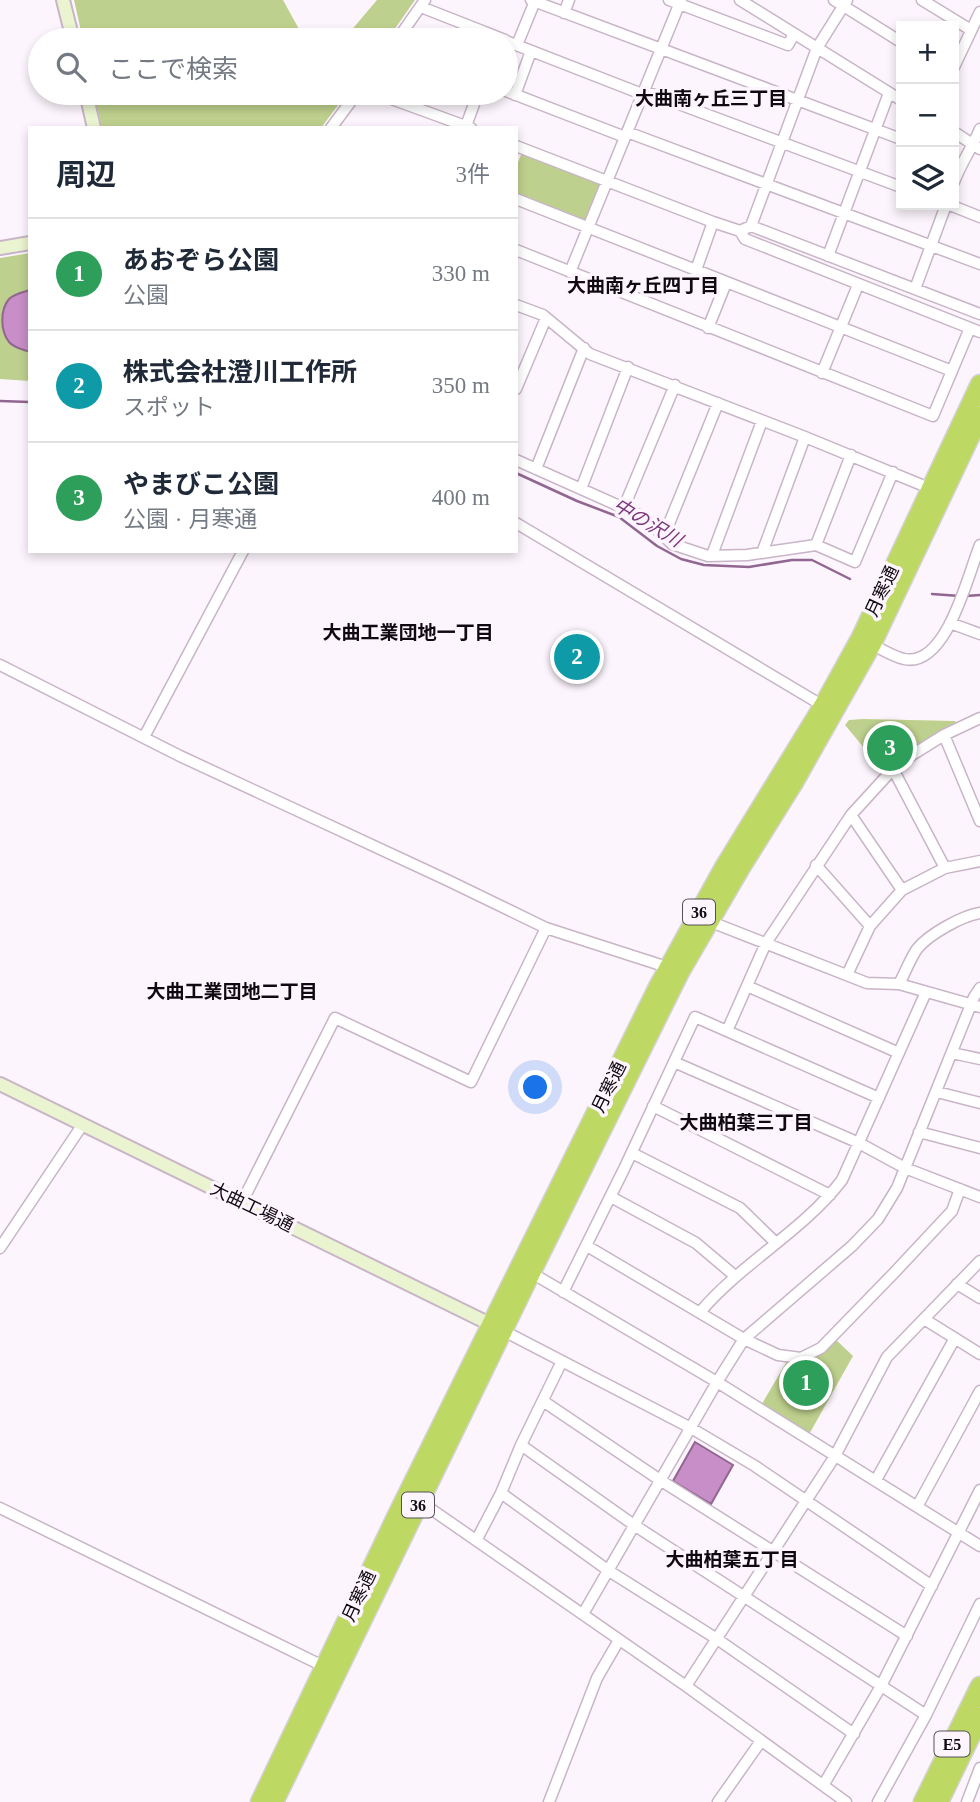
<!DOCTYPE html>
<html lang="ja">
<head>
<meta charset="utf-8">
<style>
  body { margin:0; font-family:"Times New Roman","Noto Sans JP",serif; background:#f2f2f3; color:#1f2937 }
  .controls { position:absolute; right:21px; top:21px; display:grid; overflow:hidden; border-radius:0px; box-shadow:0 4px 10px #0003 }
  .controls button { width:63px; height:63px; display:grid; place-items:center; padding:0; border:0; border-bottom:2px solid #e0e1e3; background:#fff; color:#1f2937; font:35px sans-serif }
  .you { position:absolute; left:536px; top:1088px; width:24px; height:24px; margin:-18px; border:5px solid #fff; border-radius:50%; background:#1a73e8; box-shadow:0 0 0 10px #1a73e833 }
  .badge { display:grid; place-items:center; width:46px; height:46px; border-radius:50%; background:#677827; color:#fff; font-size:23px; font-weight:700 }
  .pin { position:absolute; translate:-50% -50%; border:4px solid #fff; box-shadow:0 2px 7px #0006 }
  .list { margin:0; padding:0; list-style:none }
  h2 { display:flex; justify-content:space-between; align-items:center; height:91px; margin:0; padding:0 28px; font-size:30px }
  h2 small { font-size:23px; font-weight:400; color:#747a83 }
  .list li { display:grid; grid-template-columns:46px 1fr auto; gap:21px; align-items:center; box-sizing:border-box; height:112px; padding:0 28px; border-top:2px solid #e0e1e3 }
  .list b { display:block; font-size:26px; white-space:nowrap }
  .list p { margin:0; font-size:23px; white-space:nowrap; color:#747a83 }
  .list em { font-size:23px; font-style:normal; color:#747a83 }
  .icon { flex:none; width:38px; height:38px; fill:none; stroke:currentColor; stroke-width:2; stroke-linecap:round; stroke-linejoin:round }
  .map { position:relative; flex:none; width:980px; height:1802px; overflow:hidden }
  .search { position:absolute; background:#fff; box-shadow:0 4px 10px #0003; left:28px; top:28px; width:490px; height:77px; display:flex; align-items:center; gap:18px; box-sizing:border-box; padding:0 24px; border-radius:38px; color:#747a83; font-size:26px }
  .panel { position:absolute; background:#fff; box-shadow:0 4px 10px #0003; left:28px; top:126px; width:490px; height:427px; border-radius:0px }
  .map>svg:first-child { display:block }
  .green { fill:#bed08d }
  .water { fill:#c88ec7; stroke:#916690; stroke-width:2 }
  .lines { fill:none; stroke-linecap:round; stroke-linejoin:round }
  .stream { stroke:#916690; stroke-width:2.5 }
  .street-casing { stroke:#c8b5c7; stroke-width:13 }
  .secondary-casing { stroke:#c8b5c7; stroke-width:16 }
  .highway-casing { stroke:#d4d3d4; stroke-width:21 }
  .street { stroke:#fff; stroke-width:10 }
  .secondary { stroke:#ebf4d0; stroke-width:12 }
  .highway { stroke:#bdd964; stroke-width:18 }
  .labels { text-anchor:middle; stroke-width:7; stroke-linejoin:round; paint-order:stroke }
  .shield { fill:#fdf5fd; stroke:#575057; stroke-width:2 }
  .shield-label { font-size:16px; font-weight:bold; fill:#100910 }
  .street-label { font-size:18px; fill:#100910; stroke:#fdf5fd }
  .neighbourhood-label { font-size:19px; font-weight:bold; fill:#100910; stroke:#fdf5fd }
  .water-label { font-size:19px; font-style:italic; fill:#7c367c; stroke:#fdf5fd }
</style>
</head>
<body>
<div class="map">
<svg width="980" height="1802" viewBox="0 0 980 1802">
  <rect width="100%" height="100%" fill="#fdf5fd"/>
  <path class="green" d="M74,0H283L305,40H83Z
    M377,0H415L387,40H343Z
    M94,93H347L321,128H102Z
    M524,148L607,182L589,227L516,199V167Z
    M30,253V381L0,379V258Z
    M863,719L955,721L958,724L901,758L884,772L845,725L849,720Z
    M832,1336L853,1356L807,1438L759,1409L790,1356L801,1358Z"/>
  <path class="water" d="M30,290V352C22,349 14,348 9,342C0,330 0,310 9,299C14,294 23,292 30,290Z
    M695,1442L733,1465L711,1504L673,1481Z"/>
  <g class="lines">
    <path class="stream" d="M0,401L30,402
      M516,473L577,501L619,517L657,546L681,559L704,565L749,567L792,560H812L850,579
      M932,594L960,596
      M966,596L980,595"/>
    <g class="street-casing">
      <path id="street" d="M531,0L901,139
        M669,0L788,45L794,34
        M740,0L901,100
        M834,0L901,42
        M922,0L971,30
        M421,7L505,40
        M564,13L569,0
        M397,40L425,0
        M506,41L642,94
        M517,45L535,1
        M954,67L980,12
        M506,91L625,137
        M644,91L901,187
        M375,93L471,128
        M515,95L531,51
        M466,126L478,93
        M331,128L357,93
        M627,132L980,264
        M954,132L980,149
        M516,146L713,222L740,231L751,226L980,314
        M954,182C961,163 972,148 980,129
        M516,199L952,371
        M950,205L980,217
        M751,226L817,48L847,0
        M740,231L745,239L980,332
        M516,250L933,416L970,328
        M828,256L889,93
        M696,270L713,222
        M570,272L681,0
        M915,289L946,205
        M516,305L543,315L590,354L805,437L934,490
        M708,328L726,283
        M822,373L858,285
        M516,389L546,318
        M516,460L644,517L672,544L708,556L747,555L816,545L855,562L893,472
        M536,469L584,348
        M581,489L628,367
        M624,507L675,385
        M516,523L825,707
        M664,536L718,403
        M816,545L851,455
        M762,553L805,437
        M712,555L762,421
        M950,623L980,634
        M870,643C881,649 892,656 904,659C947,668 968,574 980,545
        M0,665L180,756L447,880L546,928L670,968
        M944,735L980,821
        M144,737L243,551
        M893,769L945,868
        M851,815L902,890
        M816,865L870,926
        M706,920L867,983L899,984L980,1007
        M847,975L870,926L902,890L945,868L980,861
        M899,984C905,973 910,959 917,949C929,934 962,916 980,913
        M747,986L899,1053
        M727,1031L879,1098
        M952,1053L980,1059
        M674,1062L859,1143L905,1168L980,1197
        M937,1092L980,1103
        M653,1106L830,1195
        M919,1132L980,1148
        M632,1153L740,1208L776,1243
        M611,1197L696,1243L735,1276
        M242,1202L335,1018L471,1082L546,928
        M587,1246L744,1339L778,1355L801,1358L821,1348L893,1274L952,1211L960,1189
        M0,1248L83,1124
        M530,1272L717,1382L980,1546
        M957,1284L980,1298
        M563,1292L624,1169L695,1017L727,1031L766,943L851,815L893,769L912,755L944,735L980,718
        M701,1311C743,1262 803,1231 842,1180L926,992
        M924,1319L980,1354
        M504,1331L691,1428L755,1466L932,1586
        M543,1401L660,1480L907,1636
        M521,1445L634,1525L926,1715
        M876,1480L955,1338
        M501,1493L609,1571L717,1639L854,1734
        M418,1500L686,1686L846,1802
        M918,1505L980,1391
        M0,1508L327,1668
        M477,1539L501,1493L521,1445L562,1361
        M583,1614L717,1382L744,1339L852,1246L878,1219L897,1188L974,997L980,988
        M686,1686L835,1456L887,1357L980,1261
        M824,1784L881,1686L980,1490
        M549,1802L597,1678L619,1640
        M718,1802L761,1741
        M878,1802L926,1715L980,1604
        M967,1802L980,1768"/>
    </g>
    <g class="secondary-casing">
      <path id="secondary" d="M63,0L73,40
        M86,93L94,128
        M0,248L30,243
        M0,1084L498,1328"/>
    </g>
    <g class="highway-casing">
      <path id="highway" d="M260,1802L399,1511L659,985L723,869L823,706L861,637L980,384
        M274,1802L531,1273L680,972L740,869L793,784L872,644L980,416
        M923,1802L980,1686
        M939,1802L980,1717"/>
    </g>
    <use href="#street" class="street"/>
    <use href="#secondary" class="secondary"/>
    <use href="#highway" class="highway"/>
  </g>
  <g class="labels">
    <g class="shield">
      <rect x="683" y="899.5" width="32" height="25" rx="5"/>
      <rect x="402" y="1492.5" width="32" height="25" rx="5"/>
      <rect x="934.5" y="1731.5" width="35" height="25" rx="5"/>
    </g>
    <g class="shield-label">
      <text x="699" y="918">36</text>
      <text x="418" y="1511">36</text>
      <text x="952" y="1750">E5</text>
    </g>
    <g class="street-label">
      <text transform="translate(882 591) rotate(-65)" y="6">月寒通</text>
      <text transform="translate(609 1087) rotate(-64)" y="6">月寒通</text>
      <text transform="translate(252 1207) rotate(26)" y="6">大曲工場通</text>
      <text transform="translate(359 1596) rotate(-65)" y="6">月寒通</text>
    </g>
    <g class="neighbourhood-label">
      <text x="711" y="105">大曲南ヶ丘三丁目</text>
      <text x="643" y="292">大曲南ヶ丘四丁目</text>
      <text x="408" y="639">大曲工業団地一丁目</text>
      <text x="232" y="998">大曲工業団地二丁目</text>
      <text x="746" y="1129">大曲柏葉三丁目</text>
      <text x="732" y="1566">大曲柏葉五丁目</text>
    </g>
    <g class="water-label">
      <text transform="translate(648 522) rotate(31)" y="7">中の沢川</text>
    </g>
  </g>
</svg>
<div class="controls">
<button>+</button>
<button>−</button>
<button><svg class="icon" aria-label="layers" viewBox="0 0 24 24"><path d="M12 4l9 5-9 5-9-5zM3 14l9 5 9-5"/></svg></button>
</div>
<div class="you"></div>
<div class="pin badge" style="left:806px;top:1383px;background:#2e9e5b">1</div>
<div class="pin badge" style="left:577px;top:657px;background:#0f9aa8">2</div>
<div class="pin badge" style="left:890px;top:748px;background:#2e9e5b">3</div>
<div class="search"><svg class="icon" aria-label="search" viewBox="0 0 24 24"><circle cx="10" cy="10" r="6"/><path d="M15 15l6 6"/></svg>ここで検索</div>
<section class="panel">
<h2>周辺<small>3件</small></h2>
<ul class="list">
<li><span class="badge" style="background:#2e9e5b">1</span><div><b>あおぞら公園</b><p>公園</p></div><em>330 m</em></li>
<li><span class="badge" style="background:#0f9aa8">2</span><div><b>株式会社澄川工作所</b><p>スポット</p></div><em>350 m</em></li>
<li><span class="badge" style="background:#2e9e5b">3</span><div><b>やまびこ公園</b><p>公園 · 月寒通</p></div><em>400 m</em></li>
</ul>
</section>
</div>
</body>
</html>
